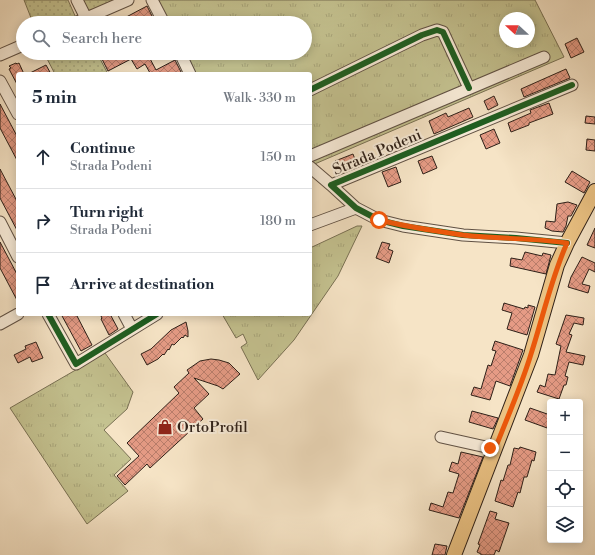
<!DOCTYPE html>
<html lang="en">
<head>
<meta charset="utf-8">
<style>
  body { margin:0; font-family:"Libre Bodoni",serif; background:#f2f2f3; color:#1f2937 }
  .controls { position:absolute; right:12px; bottom:12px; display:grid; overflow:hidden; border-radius:4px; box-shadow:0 2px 10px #0003 }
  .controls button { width:36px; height:36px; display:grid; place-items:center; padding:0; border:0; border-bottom:1px solid #e0e1e3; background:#fff; color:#1f2937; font:20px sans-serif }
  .compass { position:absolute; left:499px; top:12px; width:36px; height:36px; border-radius:50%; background:#fff; box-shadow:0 2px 10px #0003; rotate:291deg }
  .stop { position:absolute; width:12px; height:12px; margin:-9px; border:3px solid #ea580c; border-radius:50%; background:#fff }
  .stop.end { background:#ea580c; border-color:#fff; box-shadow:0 1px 4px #0008 }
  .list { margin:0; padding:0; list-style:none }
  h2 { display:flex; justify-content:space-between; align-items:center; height:52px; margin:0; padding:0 16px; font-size:17px }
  h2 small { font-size:13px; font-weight:400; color:#747a83 }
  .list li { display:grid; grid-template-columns:26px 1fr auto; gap:12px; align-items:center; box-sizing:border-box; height:64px; padding:0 16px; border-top:1px solid #e0e1e3 }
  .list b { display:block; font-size:15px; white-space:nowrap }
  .list p { margin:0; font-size:13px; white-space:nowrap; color:#747a83 }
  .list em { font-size:13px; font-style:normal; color:#747a83 }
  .icon { flex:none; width:22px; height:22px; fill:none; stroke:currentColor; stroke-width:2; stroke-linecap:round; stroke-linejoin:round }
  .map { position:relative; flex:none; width:595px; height:555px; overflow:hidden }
  .search { position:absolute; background:#fff; box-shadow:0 2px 10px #0003; left:16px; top:16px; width:296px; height:44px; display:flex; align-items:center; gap:10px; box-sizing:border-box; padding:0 14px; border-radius:22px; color:#747a83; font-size:15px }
  .panel { position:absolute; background:#fff; box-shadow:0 2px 10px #0003; left:16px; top:72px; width:296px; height:244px; border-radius:4px }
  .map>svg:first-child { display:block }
  .grass { fill:url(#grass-tufts); stroke:#797154; fill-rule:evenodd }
  .garden { fill:url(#garden-dots); stroke:#797154 }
  .building { fill:url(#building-cross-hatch); stroke:#2e2018 }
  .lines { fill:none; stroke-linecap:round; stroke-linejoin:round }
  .minor-casing { stroke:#605144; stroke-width:13 }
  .major-casing { stroke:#2e2018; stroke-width:16 }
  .minor { stroke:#f9edda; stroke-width:11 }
  .major { stroke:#ebc283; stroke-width:14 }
  .cycleway-casing { stroke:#f9edda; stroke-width:8 }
  .cycleway { stroke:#1b5e20; stroke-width:6 }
  .route { stroke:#ea580c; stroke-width:5 }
  .labels { text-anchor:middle; stroke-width:4; stroke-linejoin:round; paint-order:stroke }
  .street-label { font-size:15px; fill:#2e2018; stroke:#f9edda }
  .poi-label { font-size:15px; fill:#2e2018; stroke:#f9edda; text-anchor:start }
</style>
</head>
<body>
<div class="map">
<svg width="595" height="555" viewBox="0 0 595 555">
  <defs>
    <pattern id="grass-tufts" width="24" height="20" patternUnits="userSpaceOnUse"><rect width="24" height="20" fill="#c4c290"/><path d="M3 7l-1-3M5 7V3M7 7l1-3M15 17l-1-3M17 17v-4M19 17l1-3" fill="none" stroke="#a9a67b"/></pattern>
    <pattern id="garden-dots" width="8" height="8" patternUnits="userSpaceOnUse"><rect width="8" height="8" fill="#c4c290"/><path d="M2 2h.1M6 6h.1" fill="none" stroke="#a9a67b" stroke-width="1.8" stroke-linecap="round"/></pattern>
    <pattern id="building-cross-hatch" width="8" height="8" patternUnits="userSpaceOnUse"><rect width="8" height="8" fill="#e59b85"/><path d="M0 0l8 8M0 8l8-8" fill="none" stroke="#ba7e6c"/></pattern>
  </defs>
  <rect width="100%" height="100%" fill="#f6e4c6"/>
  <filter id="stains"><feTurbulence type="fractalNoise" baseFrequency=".005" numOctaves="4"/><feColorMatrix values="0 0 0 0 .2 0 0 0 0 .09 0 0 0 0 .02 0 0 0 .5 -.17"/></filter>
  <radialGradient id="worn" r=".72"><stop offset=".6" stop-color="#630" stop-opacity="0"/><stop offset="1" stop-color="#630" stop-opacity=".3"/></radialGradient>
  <path class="grass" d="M155,0H535L564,57L310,166V74H193L182,53H305V23H167ZM505,18H529V42H505Z
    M357,226H362L338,276L294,340L258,380L241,347L247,343L243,334L236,338L222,314H310V248Z
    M105,353L133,392L127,409L104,430L131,459L114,475L128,491L87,524L10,408Z"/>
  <path class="garden" d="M24,0H68L76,18L64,23H33Z
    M81,0H118L88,14Z
    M44,53H97L108,74H55Z"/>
  <path class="building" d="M147,6L154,20L148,23H115Z
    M577,38L584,52L571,58L565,44Z
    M113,53H147L156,70L175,60L182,74H149L150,73L145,64L137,69L131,59L108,71L102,59Z
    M16,63L17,64L19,63L24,74H18V86L9,69L11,68L9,66Z
    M46,65L51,74H28Z
    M566,69L570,78L524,97L521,89Z
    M494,96L498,105L488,110L484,101Z
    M549,103L553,114L529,123V125L511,132L508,123L531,113L530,110Z
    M0,104L18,138V162L0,128Z
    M469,108L473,117L434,134L429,121L446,113L448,117Z
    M586,116L595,117V124L585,123Z
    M494,129L500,143L486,149L480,135Z
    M587,139L595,140V151L586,150Z
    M353,154L356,162L338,170L335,161Z
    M432,156L437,168L423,174L418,161Z
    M396,167L401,182L388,187L382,172Z
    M0,169L18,203V232L0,198Z
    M572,171L590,182L584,193L565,182Z
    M568,202L577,205L571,216H568L566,226L563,232L552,231L545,228L546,221L555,222L557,204Z
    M595,228V248L587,245Z
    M0,242L18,276V302L0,268Z
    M382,242L390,244L388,249L393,251L389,263L376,258Z
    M525,252L542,256L543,253L551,255L546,274L510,266L511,258L522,260Z
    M582,257L595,263V272L589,269L582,284L590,286L588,293L568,287L571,277Z
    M504,303L524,309L525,307L528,308V305L535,307L527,335L507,329L512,313L502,310Z
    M61,314H76L92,345L81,351Z
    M106,314H110L118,329L109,335L101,319L102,318L101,316Z
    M566,315L584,318L583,325L574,323L569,334L572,335L566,352L585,356L583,365L569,362L565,376L568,377L566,385H564L559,399L537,392L540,385L545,387L548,374L555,375L561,346L556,344Z
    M186,322L188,331V337L185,335L183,338L182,337L174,345L172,344L169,350L168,349L164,355L163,354L158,359L147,365L141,354L151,349L171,330Z
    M495,341L523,350L510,386L496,381L490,400L471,395L474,387L481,389L488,365L491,366L496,351L492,350Z
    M36,342L43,358L32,362L30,357L18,363L14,355L26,349L25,346Z
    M211,359L219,360L229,363L240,374L223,389L218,386L194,378L209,394L194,408L203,419L150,468L147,464L125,485L117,476L139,456L127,443L179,393L174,387L189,373L187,370L200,361Z
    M530,408L550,415V429L525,420Z
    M472,411L498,418L493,429L469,422Z
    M520,447L536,452L534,461L532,460L527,477H524L520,493L518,492L513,507L495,501L501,480L503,481L508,465H510L514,448L519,449Z
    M461,452L483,457L459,518L429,510L431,503L443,507L448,492L453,493L459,474L449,471L452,462L458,464Z
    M490,511L497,513L495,519L509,523L499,552L496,550L494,555H481V554L477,552L480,545L478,544Z
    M435,544L447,546L445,555H432Z"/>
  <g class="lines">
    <g class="minor-casing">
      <path id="minor" d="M77,0L86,18
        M152,0L164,23
        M75,23L128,0
        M180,53L190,74
        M0,55L23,45
        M0,81L18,114
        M310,90L422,35L437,30L443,32L469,88
        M310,156L544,57
        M310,167L331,185
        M0,222L18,257
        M310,225L356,208
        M567,243L516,238L463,235L403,226L379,220L356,208L331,185L572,85
        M48,314L76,364L157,314
        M124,314L132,329
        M0,324L18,314
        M441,437L495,449"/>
    </g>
    <g class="major-casing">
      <path id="major" d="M454,555L531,355L557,265L567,243L595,191"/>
    </g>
    <use href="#minor" class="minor"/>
    <use href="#major" class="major"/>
    <g class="cycleway-casing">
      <path id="cycleway" d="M310,90L422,35L437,30L443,32L469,88
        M567,243L516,238L463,235L403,226L379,220L356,208L331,185L572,85
        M48,314L76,364L157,314"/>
    </g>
    <use href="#cycleway" class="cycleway"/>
  </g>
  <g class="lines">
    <path class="route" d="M379,220C407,227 435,231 463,235C498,239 533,238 567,243C551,279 543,317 531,354C521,387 507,418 495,449L490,448"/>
  </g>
  <defs>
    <g id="shop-bare" transform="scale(1.2)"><path d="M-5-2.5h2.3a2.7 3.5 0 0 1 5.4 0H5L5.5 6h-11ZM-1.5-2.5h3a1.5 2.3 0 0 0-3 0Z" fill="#8f2418" stroke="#f9edda" stroke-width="2.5" paint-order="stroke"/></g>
  </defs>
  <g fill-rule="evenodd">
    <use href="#shop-bare" x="165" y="427"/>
  </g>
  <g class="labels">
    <g class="street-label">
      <text transform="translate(377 152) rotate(-23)" y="5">Strada Podeni</text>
    </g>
    <g class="poi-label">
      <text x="177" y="432">OrtoProfil</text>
    </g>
  </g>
  <rect width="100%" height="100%" filter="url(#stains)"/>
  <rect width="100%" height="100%" fill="url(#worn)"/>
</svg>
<div class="controls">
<button>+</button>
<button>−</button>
<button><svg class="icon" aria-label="locate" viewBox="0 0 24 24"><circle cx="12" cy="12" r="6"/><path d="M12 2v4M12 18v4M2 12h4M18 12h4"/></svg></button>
<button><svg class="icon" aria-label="layers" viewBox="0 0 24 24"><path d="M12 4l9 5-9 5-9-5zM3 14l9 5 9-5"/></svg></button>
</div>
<svg class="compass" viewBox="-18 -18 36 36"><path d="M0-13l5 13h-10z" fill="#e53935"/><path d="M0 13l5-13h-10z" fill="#747a83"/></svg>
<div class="stop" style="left:379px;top:220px"></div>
<div class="stop end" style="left:490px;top:448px"></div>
<div class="search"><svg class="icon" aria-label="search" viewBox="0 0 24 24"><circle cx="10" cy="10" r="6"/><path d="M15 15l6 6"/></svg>Search here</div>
<section class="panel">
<h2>5 min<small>Walk · 330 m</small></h2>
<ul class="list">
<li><svg class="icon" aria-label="ahead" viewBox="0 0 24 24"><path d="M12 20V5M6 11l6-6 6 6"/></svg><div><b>Continue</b><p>Strada Podeni</p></div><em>150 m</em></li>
<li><svg class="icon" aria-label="right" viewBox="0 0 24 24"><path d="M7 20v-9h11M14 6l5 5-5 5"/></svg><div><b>Turn right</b><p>Strada Podeni</p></div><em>180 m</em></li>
<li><svg class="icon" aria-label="arrive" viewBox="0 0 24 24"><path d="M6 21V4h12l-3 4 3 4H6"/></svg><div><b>Arrive at destination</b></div></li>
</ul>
</section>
</div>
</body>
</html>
